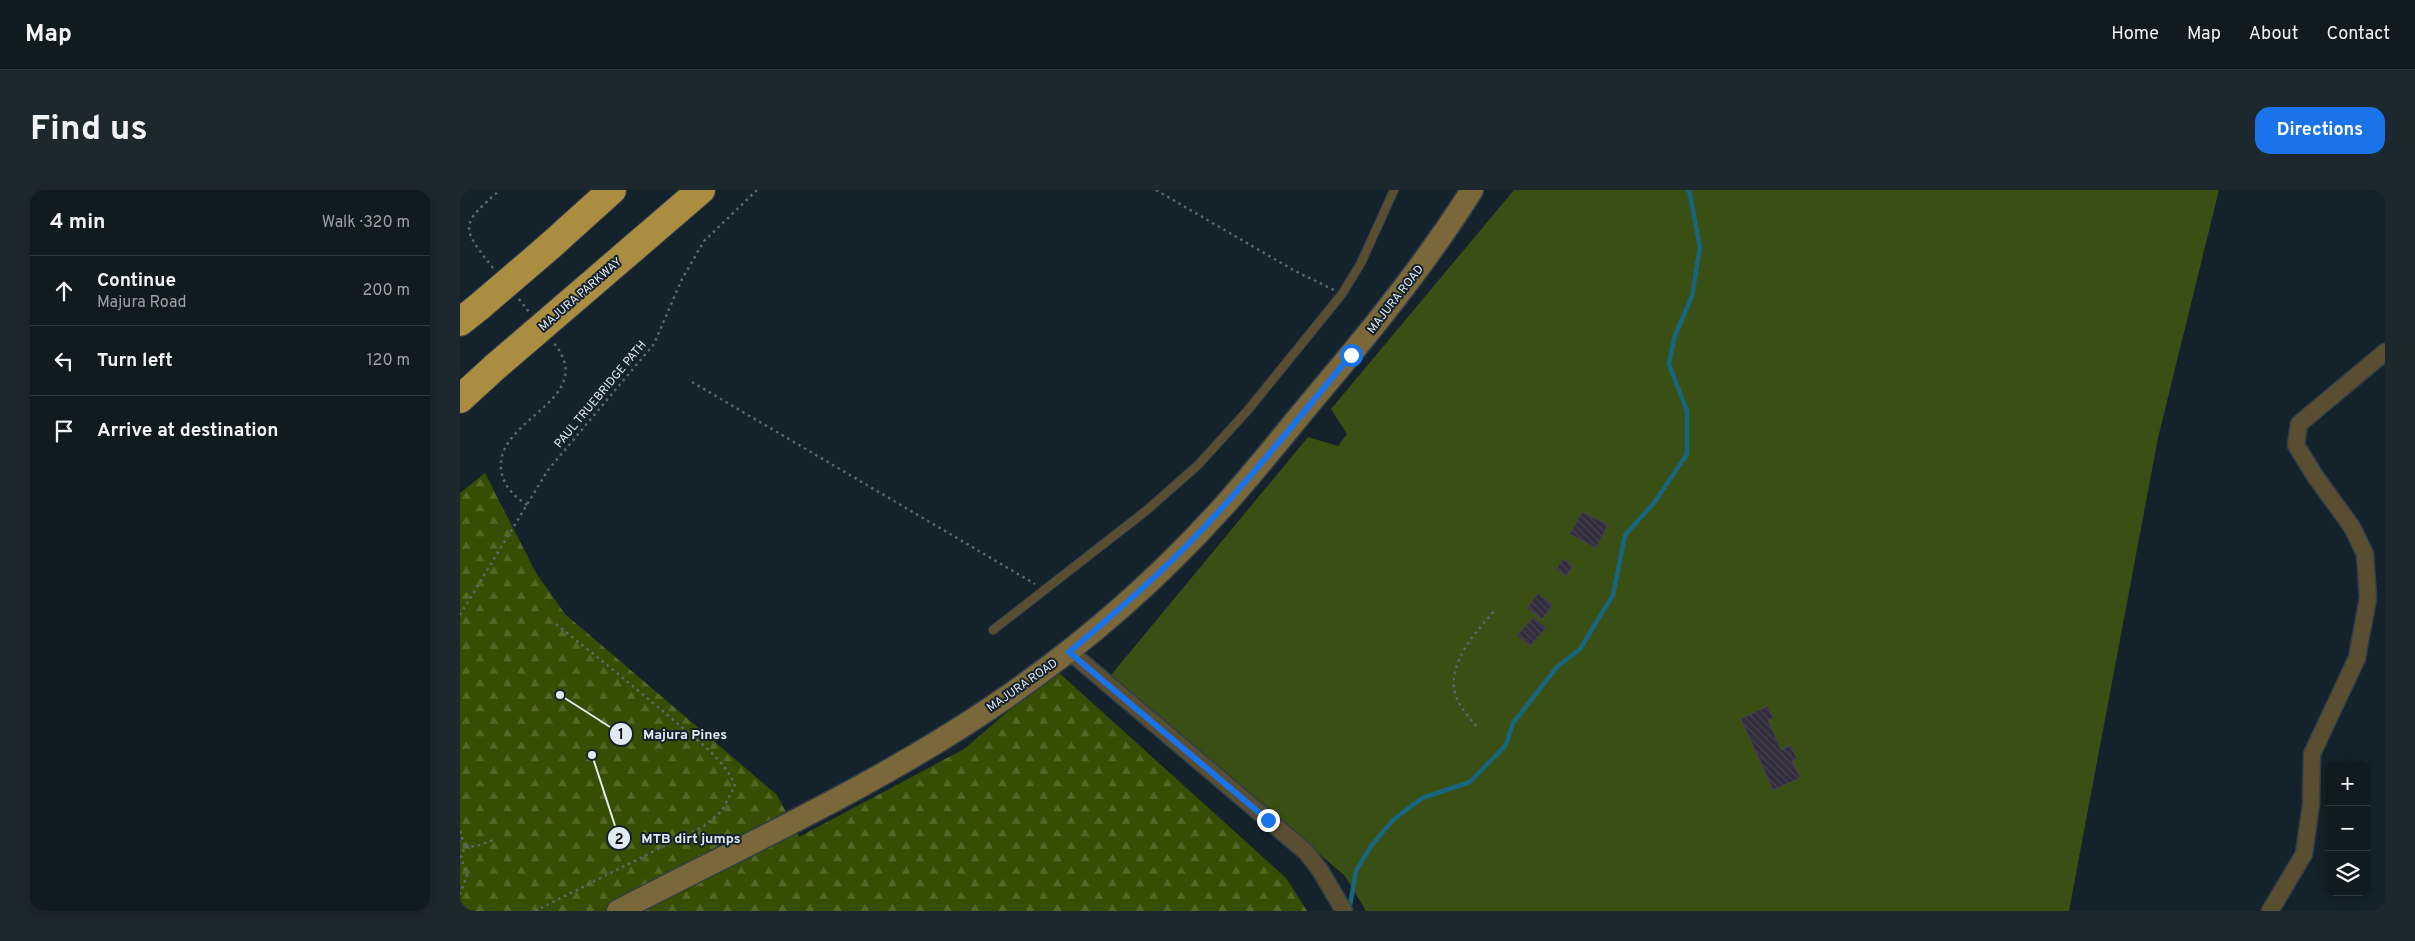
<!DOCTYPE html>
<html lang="en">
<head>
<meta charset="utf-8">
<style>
  body { margin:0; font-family:Overpass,sans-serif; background:#1d272e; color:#f1f3f6 }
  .controls { position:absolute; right:15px; bottom:15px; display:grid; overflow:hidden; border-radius:10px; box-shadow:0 2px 12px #0003 }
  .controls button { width:45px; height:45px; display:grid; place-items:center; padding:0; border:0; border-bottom:1px solid #2f383f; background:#0f1a21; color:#f1f3f6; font:25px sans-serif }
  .stop { position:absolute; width:15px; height:15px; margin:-11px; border:4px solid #1a73e8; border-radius:50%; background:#fff }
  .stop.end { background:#1a73e8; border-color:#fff; box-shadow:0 1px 5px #0008 }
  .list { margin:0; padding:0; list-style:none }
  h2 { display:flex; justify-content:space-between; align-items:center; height:65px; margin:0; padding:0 20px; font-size:21px }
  h2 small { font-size:16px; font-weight:400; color:#9ba1a5 }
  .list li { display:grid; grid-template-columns:32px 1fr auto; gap:15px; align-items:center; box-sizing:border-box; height:70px; padding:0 20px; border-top:1px solid #2f383f }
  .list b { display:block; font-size:19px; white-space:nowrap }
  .list p { margin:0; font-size:16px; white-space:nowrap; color:#9ba1a5 }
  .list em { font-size:16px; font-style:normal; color:#9ba1a5 }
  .icon { flex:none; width:28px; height:28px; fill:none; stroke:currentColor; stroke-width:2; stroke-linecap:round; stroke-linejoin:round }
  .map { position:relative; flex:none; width:1925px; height:721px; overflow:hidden; border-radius:15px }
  header { display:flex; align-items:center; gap:30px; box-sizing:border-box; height:70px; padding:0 25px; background:#0f1a21; border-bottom:1px solid #2f383f }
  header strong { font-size:24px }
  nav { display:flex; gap:28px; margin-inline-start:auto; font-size:18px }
  .intro { display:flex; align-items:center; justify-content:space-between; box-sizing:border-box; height:120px; padding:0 30px }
  h1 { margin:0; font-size:35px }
  .button { padding:12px 22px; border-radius:15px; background:#1a73e8; color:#fff; font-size:18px; font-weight:700 }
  main { display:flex; gap:30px; padding:0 30px }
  aside { flex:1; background:#0f1a21; border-radius:15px; box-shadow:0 2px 12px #0003 }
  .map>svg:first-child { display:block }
  .grass { fill:#394f13 }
  .forest { fill:url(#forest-firs) }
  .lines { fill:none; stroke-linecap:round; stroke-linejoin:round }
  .stream { stroke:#19657e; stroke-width:4.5 }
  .building { fill:url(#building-back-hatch); stroke:#464151 }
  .lane-casing { stroke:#313e48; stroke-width:10 }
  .street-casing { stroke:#313e48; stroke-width:19 }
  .secondary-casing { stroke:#313e48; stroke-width:25 }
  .highway-casing { stroke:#313e48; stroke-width:30 }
  .path { stroke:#5b6871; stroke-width:2.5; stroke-dasharray:2.5 4; stroke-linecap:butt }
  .lane { stroke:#5a4e32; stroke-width:8 }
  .street { stroke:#5a4e32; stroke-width:16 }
  .secondary { stroke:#7b683a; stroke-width:22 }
  .highway { stroke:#ab8d42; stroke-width:28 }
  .highway-bridge-casing { stroke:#313e48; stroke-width:30; stroke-linecap:butt }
  .highway-bridge { stroke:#ab8d42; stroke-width:28 }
  .route { stroke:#1a73e8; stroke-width:6 }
  .labels { text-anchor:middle; stroke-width:4; stroke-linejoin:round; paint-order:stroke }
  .street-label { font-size:12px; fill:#e1eaf2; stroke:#14222c }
  .leader { fill:none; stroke:#e1eaf2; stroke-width:2 }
  .callout-dot { fill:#e1eaf2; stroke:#14222c; stroke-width:2 }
  .mark-label { font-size:15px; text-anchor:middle; font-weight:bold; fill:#111 }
  .callout-label { font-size:14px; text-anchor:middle; font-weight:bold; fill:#e1eaf2; stroke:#14222c; stroke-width:4; stroke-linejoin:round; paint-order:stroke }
</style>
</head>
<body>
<header>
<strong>Map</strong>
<nav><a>Home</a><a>Map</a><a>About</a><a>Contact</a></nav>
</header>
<div class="intro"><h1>Find us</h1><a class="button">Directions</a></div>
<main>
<aside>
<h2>4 min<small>Walk · 320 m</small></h2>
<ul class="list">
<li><svg class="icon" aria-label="ahead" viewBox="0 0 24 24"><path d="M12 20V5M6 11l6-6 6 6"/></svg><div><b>Continue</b><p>Majura Road</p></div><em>200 m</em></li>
<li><svg class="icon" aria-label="left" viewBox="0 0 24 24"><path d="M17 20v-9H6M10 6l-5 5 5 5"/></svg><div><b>Turn left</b></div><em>120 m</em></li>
<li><svg class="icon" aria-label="arrive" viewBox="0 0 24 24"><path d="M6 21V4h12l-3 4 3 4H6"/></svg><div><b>Arrive at destination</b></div></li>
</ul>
</aside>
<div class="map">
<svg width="1925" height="721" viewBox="0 0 1925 721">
  <defs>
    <pattern id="forest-firs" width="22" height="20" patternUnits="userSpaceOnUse" patternTransform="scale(1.25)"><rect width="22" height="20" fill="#364e01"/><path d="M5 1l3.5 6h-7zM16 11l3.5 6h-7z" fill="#536826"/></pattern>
    <pattern id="building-back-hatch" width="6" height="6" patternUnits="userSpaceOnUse" patternTransform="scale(1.25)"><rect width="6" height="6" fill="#322d3c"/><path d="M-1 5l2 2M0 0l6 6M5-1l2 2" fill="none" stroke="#46414f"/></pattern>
  </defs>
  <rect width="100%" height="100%" fill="#14222c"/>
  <path class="grass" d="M1054,0H1759L1698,248L1609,721H906L885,686L651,485L848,247L878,256L887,244L871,219Z"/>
  <path class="forest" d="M25,283L76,383L105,424L317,605L339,647L504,559L596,480L826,688L847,721H0V303Z"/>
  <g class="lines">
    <path class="stream" d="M889,721L896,681L911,656L933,630L962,608L1010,592L1046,555L1053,533L1097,477L1120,459L1153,405L1165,345L1194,313L1227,264V221L1209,174L1214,148L1232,106L1240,57L1229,0"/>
  </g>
  <path class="building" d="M1122,322L1148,335L1136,358L1110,344Z
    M1103,369L1113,376L1106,386L1096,379Z
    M1078,403L1093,415L1082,429L1067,418Z
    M1074,427L1086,438L1070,456L1057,445Z
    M1308,516L1313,528L1308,530L1321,560L1331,555L1337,569L1332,571L1340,588L1313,600L1281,529Z"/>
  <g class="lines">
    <g class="lane-casing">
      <path id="lane" d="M533,440L687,320L738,275L788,220L882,104L901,73L934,0"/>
    </g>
    <g class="street-casing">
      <path id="street" d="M609,461L846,662L860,680L884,721
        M1810,721L1844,664L1851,614L1852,564L1897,468L1908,408L1905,364L1892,337L1855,286L1836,255L1839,234L1925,162"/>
    </g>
    <g class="secondary-casing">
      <path id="secondary" d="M158,721C289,653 426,591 548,506C626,452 698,389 762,318C791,286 818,252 846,218C905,148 963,78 1012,0"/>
    </g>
    <g class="highway-casing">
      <path id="highway" d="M90,56L152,0
        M127,98L241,0
        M0,132L20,116
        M0,209L35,177"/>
    </g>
    <path class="path" d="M696,0L835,81L874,100
      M33,78C0,36 0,35 40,0
      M59,109L69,122
      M232,192L575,394
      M67,315C54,306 43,296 41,279C36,227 141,210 93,152
      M0,425L88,280L194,154L222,89L244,51L297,0
      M1016,536C1010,528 1002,520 998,511C982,478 1015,443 1035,420
      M0,641L5,657L1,667L7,686L0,704
      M5,657L17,656L36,649
      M75,721L244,636L261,622L275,596C266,571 238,551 218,534C177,499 135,465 93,432"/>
    <use href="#lane" class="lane"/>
    <use href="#street" class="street"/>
    <use href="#secondary" class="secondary"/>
    <use href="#highway" class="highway"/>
    <g class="highway-bridge-casing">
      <path id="highway-bridge" d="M20,116L90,56
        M35,177L127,98"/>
    </g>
    <use href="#highway-bridge" class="highway-bridge"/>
  </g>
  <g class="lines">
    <path class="route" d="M808,630L609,462C652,426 694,390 733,349C789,291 839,227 891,165"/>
  </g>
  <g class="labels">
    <g class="street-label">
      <text transform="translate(120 104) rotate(-41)" y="4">MAJURA PARKWAY</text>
      <text transform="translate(935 109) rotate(-52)" y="4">MAJURA ROAD</text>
      <text transform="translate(140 204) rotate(-50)" y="4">PAUL TRUEBRIDGE PATH</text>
      <text transform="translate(562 495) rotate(-35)" y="4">MAJURA ROAD</text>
    </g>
  </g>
  <path class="leader" d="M100 505L161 544M132 565L159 648"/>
  <g class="callout-dot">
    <circle cx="100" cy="505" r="5"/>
    <circle cx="132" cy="565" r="5"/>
    <circle cx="161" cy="544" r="12"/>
    <circle cx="159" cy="648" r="12"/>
  </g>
  <g class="mark-label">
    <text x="161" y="549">1</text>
    <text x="159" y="654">2</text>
  </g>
  <g class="callout-label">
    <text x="225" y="549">Majura Pines</text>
    <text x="231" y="653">MTB dirt jumps</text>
  </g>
</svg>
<div class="controls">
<button>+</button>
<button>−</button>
<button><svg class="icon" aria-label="layers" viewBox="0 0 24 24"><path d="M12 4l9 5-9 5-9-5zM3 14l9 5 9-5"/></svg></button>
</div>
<div class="stop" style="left:891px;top:165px"></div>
<div class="stop end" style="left:808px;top:630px"></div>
</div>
</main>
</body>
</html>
